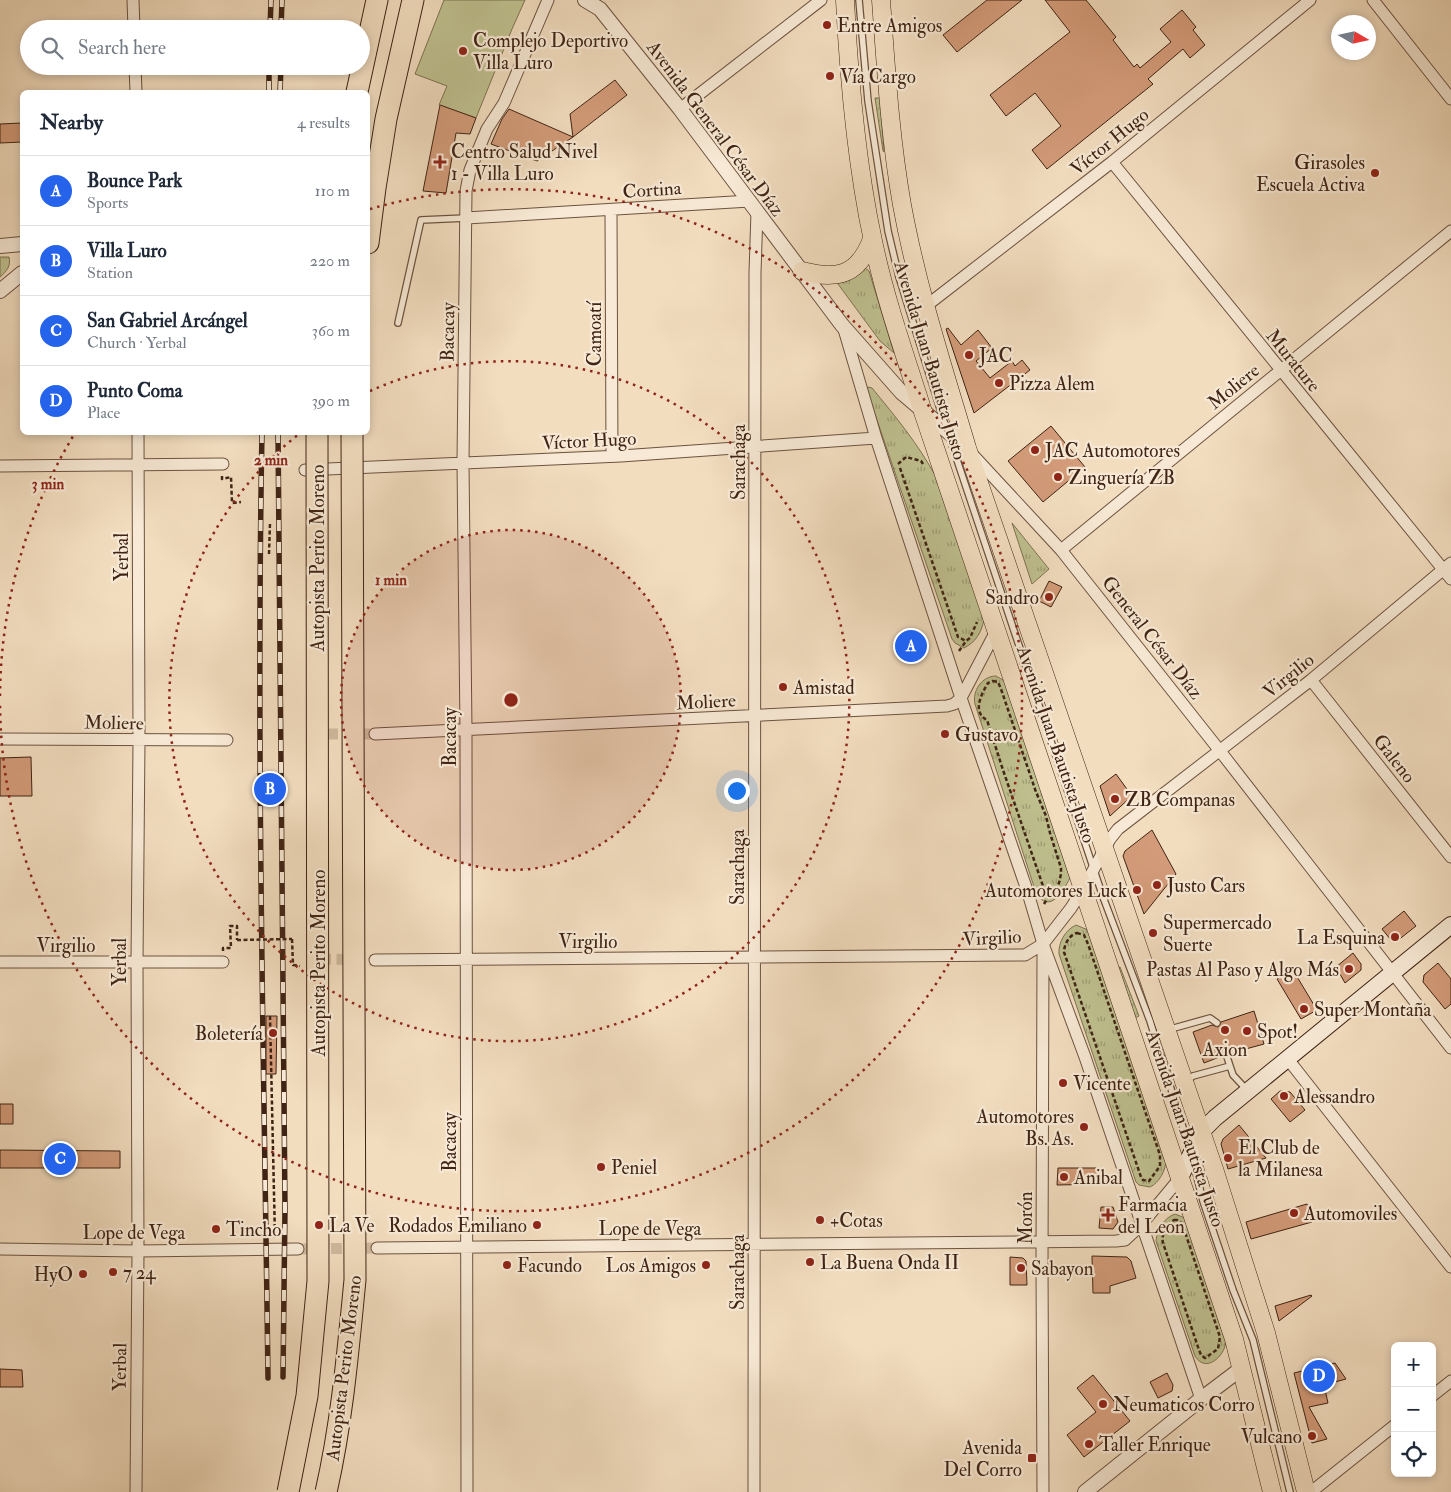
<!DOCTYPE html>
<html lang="en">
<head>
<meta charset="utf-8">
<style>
  body { margin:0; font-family:"IM FELL Double Pica",serif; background:#f2f2f3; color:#1f2937 }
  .controls { position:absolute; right:15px; bottom:15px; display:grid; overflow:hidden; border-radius:8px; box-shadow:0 2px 8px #0003 }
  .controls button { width:45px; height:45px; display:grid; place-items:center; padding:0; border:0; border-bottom:1px solid #e0e1e3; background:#fff; color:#1f2937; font:25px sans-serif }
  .compass { position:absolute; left:1331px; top:15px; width:45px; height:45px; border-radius:50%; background:#fff; box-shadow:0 2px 8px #0003; rotate:99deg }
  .you { position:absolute; left:736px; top:790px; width:18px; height:18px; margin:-12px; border:4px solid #fff; border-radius:50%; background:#1a73e8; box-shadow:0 0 0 8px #1a73e833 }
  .badge { display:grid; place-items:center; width:32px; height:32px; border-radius:50%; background:#2563eb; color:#fff; font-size:16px; font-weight:700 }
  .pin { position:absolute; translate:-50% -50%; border:2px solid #fff; box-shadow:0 1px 5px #0006 }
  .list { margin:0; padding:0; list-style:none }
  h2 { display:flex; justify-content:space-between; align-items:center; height:65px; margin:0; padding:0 20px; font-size:21px }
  h2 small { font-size:16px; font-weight:400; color:#747a83 }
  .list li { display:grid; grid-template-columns:32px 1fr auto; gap:15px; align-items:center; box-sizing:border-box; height:70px; padding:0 20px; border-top:1px solid #e0e1e3 }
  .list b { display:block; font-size:19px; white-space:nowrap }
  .list p { margin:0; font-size:16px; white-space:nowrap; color:#747a83 }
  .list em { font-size:16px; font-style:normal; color:#747a83 }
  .icon { flex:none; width:28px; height:28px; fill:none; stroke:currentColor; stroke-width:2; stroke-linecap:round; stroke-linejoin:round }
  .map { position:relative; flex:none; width:1451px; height:1492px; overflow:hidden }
  .search { position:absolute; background:#fff; box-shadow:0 2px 8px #0003; left:20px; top:20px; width:350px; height:55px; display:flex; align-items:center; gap:12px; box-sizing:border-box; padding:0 18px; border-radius:28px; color:#747a83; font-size:19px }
  .panel { position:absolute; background:#fff; box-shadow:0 2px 8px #0003; left:20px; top:90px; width:350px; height:345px; border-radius:8px }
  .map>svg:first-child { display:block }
  .grass { fill:#bfc08f; stroke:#7f7252 }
  .park { fill:url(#park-tufts); stroke:#7f7252 }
  .garden { fill:url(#garden-furrows); stroke:#7f7252 }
  .building { fill:#d39b79; stroke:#3f2314 }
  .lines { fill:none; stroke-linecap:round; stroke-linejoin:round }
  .minor-tunnel { stroke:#ceb89d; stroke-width:11; stroke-dasharray:11 5.5; stroke-linecap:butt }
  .service-casing { stroke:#6c523f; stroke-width:8 }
  .minor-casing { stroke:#6c523f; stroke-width:13 }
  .tertiary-casing { stroke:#6c523f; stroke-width:16 }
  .secondary-casing { stroke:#3f2314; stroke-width:18 }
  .primary-casing { stroke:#3f2314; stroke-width:19 }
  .motorway-casing { stroke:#3f2314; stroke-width:23 }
  .path { stroke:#3f2314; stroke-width:2.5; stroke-dasharray:4 2.5; stroke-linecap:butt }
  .service { stroke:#f7e9d5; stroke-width:5.5 }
  .minor { stroke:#f7e9d5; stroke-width:11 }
  .tertiary { stroke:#f7e9d5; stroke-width:14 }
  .secondary { stroke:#f7e9d5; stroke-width:16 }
  .primary { stroke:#f2ddbf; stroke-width:18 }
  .motorway { stroke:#f2ddbf; stroke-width:21 }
  .rail-casing { stroke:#3f2314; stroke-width:5.5 }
  .rail { stroke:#f7e9d5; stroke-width:4; stroke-dasharray:11; stroke-linecap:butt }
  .motorway-bridge-casing { stroke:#3f2314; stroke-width:23; stroke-linecap:butt }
  .path-bridge { stroke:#3f2314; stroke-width:2.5; stroke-dasharray:4 2.5; stroke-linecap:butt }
  .motorway-bridge { stroke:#f2ddbf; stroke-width:21 }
  .ring { fill:none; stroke:#8f2418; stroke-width:2.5; stroke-dasharray:2.5 5 }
  .poi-dot { fill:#8f2418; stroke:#f7e9d5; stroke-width:2 }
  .labels { text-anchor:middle; stroke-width:4.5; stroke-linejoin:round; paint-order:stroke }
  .poi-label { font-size:19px; fill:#3f2314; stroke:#f7e9d5; text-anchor:start }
  .street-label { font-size:19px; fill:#3f2314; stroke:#f7e9d5 }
  .centre { fill:#8f2418; stroke:#f7e9d5; stroke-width:2.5 }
  .ring-label { font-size:15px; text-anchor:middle; font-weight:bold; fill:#8f2418; stroke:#f7e9d5; stroke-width:4.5; stroke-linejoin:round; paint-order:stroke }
</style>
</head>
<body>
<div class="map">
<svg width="1451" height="1492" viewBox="0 0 1451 1492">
  <defs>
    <pattern id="park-tufts" width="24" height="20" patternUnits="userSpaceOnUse" patternTransform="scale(1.25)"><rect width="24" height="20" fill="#bfc08f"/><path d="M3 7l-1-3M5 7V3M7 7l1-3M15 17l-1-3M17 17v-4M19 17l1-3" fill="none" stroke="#9d9c74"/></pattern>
    <pattern id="garden-furrows" width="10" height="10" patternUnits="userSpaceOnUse" patternTransform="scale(1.25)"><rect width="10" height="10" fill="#bfc08f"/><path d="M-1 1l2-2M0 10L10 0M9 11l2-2" fill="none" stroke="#9d9c74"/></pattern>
  </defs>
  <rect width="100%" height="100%" fill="#f2ddbf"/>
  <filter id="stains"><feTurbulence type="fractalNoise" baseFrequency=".004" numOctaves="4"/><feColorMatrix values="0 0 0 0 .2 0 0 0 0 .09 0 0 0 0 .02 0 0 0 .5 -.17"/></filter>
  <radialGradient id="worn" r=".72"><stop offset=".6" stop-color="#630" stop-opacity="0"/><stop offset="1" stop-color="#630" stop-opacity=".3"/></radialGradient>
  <path class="grass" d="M444,0H525L512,29L476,118L439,105L447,86L415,74Z"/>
  <path class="park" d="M0,257H9C11,266 7,271 0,277Z
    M865,268L869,271L894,353L880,341L838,284L839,281Z
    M868,387L872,388C895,416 919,445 936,477L984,620C981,633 976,642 964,648L955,643L952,639L867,391Z
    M1012,523L1049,569L1032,584Z
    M996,676L1003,680L1006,685L1070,878C1063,891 1050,915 1036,893L975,704C972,691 982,676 996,676Z
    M1076,925L1088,930L1166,1160C1166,1170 1159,1183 1150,1187L1139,1185L1136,1182L1059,954C1058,943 1065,930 1076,925Z
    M1175,1214L1185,1218L1226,1341C1225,1356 1206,1374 1195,1356L1156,1241C1157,1229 1164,1218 1175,1214Z"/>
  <path class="garden" d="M875,98H880L884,152L883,151Z
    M1118,967H1120L1139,1016L1135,1018Z"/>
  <path class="building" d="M987,0H1022L957,52L943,35Z
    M1045,0H1086L1116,37L1113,40L1134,67L1137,64L1140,68L1171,42L1160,29L1182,10L1196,27L1193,30L1205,45L1190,58L1183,49L1148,79L1153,84L1047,169L1032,150L1061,126L1035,93L1006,116L990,95L1070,32Z
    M615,80L627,95L573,137L570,114Z
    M440,105L476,118L470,134L456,133L446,193L423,191Z
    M509,109L573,137L537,161L491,144L502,119Z
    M22,123V142L0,143V124Z
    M948,328L961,345L978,330L992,348L976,361L990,378L1012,361L1015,366L1022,360L1030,370L974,413L946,329Z
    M1051,426L1085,467L1043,502L1008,461Z
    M1049,581L1062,587L1051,607L1039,601Z
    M31,757L32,796H0V758Z
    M1116,774L1132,796L1110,816L1100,786Z
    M1152,830L1176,874L1144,914L1123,856L1125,851Z
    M1404,911L1416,926L1397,941L1391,940L1382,929Z
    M1353,953L1361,964V970L1345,983L1336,967Z
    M1438,963L1451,979V1004L1445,1009L1423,982L1424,975Z
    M1293,970L1317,1010L1301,1019L1277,979Z
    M1254,1011L1264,1044L1231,1053L1229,1050L1225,1049L1222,1053V1056L1204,1063L1193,1032L1212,1025L1218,1027L1221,1022Z
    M266,1016H277L276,1074H266Z
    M1280,1091L1290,1092L1305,1110L1290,1122L1271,1099Z
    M0,1104H13V1124H0Z
    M1239,1125L1266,1158L1228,1169L1221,1144L1223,1139Z
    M0,1150L120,1151V1168H0Z
    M1058,1168H1098L1104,1184L1057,1185Z
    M1307,1204L1312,1222L1251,1239L1246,1222Z
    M1101,1207H1113L1118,1222L1113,1229L1099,1228Z
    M1092,1256L1127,1257L1131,1261L1136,1278L1110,1286V1293H1093Z
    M1010,1257L1023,1258L1026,1261L1027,1285H1010Z
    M1311,1295L1312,1296L1279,1321L1275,1306Z
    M1335,1363L1346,1379L1324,1385L1328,1403L1309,1407L1327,1439L1312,1443L1294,1373Z
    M0,1369L22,1370L23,1387H0Z
    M1167,1373L1173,1385L1172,1391L1158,1398L1150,1382Z
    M1093,1375L1130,1421L1084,1457L1067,1435L1096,1412L1077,1388Z"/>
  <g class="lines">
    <path class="minor-tunnel" d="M327,734H375
      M320,959L375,960
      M298,1249L377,1248"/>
    <g class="service-casing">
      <path id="service" d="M859,0L868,101L888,231L899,277L945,425
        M398,323L421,220L466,218
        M950,439L1103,897L1150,1021L1189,1147
        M1167,1030L1210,1018L1217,1023
        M1226,1054L1233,1075L1246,1089
        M1186,1082L1193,1076L1230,1066
        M1193,1161L1203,1201L1233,1290L1253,1340L1290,1492"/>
    </g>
    <g class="minor-casing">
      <path id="minor" d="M133,0L134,29
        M1373,0L1451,99
        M135,66L136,92
        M680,109L821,0
        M1112,162L1451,579
        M611,211L612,456
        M466,218L750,201
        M926,306L1112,162L1310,0
        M843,326L876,438L961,698L1028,893L1043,944L1085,1057L1201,1399
        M972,454L1061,550L1220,751L1451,1048
        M0,466L223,464
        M305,470L621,456L876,438
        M1061,550L1451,231
        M1311,680L1451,857
        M375,734L947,706L954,704L961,698L996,631
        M0,739L227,740
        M1043,954L1042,1262L1043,1492
        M375,960L1025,955L1043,944L1071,908L1083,889L1110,839L1118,829L1311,680L1451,563
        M0,962H223
        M1287,1058L1451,1267
        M377,1248L1116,1241L1125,1240L1141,1225L1180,1178
        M0,1249L138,1251L298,1249
        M1432,1396L1451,1381
        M136,1492L138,1251L137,962L139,740L138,432
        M467,1492L466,730L463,463L466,191L470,170L487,129L504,103L548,0
        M754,1492L755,273L757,212
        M1311,1492L1395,1425"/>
    </g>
    <g class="tertiary-casing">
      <path id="tertiary" d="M585,0L600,9L680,109L842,325L902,393L967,448
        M0,246L22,244
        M0,291L22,273
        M1085,1492L1201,1399L1242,1368"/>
    </g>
    <g class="secondary-casing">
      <path id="secondary" d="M1180,1178L1201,1132L1215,1118L1451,925"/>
    </g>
    <g class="primary-casing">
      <path id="primary" d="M845,0C849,80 856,162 873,241C885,299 905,355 923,412L1234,1339L1272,1492
        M881,0C886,68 890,137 902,205C917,287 943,367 967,448L1215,1172L1266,1333L1306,1492
        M802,271C837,280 858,276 872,239"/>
    </g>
    <g class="motorway-casing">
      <path id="motorway" d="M357,92L377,0
        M368,243L375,188L386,119L413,0"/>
    </g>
    <path class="path" d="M898,464L906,457L921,461L923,464
      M900,468L958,637L966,641L970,638L977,622
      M222,476V479L231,477L232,503L241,502
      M269,554L270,523
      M959,651L966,641
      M993,681L998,682L1001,689L1036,792L1046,816L1050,833L1061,868V874L1059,883L1055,890L1046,891L1043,886L1003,770L987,720C972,712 981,695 988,683Z
      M1044,904L1051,892
      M1077,933L1084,935L1088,944L1160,1155V1166L1149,1181L1143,1180L1141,1177L1064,952C1064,945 1069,935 1077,933Z
      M292,939L293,965L300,966
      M223,951V948H231L230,926H237V940
      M270,1016L275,1238
      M1174,1220H1177L1182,1223L1220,1337L1218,1349L1205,1358L1201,1355L1199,1350L1163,1243C1161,1235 1166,1224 1174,1220Z"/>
    <use href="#service" class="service"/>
    <use href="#minor" class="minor"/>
    <use href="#tertiary" class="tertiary"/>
    <use href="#secondary" class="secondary"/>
    <use href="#primary" class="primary"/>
    <use href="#motorway" class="motorway"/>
    <g class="rail-casing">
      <path id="rail" d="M270,29L271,0
        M281,29L282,0
        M269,92V66
        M280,92L281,66
        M262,432C256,748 264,1063 268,1378
        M278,432L285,1208L283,1377"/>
    </g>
    <use href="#rail" class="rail"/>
    <g class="motorway-bridge-casing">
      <path id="motorway-bridge" d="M288,1492L307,1396L318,1281L317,432
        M326,1492C342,1422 348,1351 355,1280L352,432"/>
    </g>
    <path class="path-bridge" d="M237,940L292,939"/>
    <use href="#motorway-bridge" class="motorway-bridge"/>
  </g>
  <circle cx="511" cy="700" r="170" fill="#8f2418" fill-opacity=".12"/>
  <g class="ring">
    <circle cx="511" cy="700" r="170"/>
    <path d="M370 391A340 340 0 1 1 299 434"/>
    <path d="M0 696A511 511 0 0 1 75 433M370 209A511 511 0 1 1 0 704"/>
  </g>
  <g class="poi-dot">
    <circle cx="827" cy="25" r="5"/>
    <circle cx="463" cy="51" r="5"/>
    <circle cx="830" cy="76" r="5"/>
    <path d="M437.5 154.5h5v5h5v5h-5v5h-5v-5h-5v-5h5z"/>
    <circle cx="1375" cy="173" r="5"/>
    <circle cx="969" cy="355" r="5"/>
    <circle cx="999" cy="383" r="5"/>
    <circle cx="1035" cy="450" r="5"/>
    <circle cx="1058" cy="477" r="5"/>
    <circle cx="1049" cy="597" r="5"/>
    <circle cx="783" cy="687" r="5"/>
    <circle cx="945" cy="734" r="5"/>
    <circle cx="1115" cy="799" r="5"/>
    <circle cx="1157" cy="885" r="5"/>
    <circle cx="1137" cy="890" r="5"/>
    <circle cx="1153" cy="933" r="5"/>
    <circle cx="1395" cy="937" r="5"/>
    <circle cx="1349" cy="969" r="5"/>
    <circle cx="1304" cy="1009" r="5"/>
    <circle cx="1225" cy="1030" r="5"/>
    <circle cx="1247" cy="1031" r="5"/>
    <circle cx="273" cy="1033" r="5"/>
    <circle cx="1063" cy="1083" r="5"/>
    <circle cx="1284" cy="1096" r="5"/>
    <circle cx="1084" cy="1127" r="5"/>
    <circle cx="1228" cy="1158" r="5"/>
    <circle cx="601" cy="1167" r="5"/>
    <circle cx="1064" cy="1177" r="5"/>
    <circle cx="1294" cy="1213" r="5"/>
    <path d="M1105.5 1207.5h5v5h5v5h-5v5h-5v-5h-5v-5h5z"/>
    <circle cx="820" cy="1220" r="5"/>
    <circle cx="319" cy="1225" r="5"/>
    <circle cx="537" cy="1225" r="5"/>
    <circle cx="216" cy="1229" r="5"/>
    <circle cx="810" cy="1262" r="5"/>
    <circle cx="507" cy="1265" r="5"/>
    <circle cx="706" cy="1265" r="5"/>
    <circle cx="1021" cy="1268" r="5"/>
    <circle cx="113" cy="1272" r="5"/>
    <circle cx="83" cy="1274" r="5"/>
    <circle cx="1103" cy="1404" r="5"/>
    <circle cx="1312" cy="1436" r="5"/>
    <circle cx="1089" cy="1444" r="5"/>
    <rect x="1027" y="1453" width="10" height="10" rx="2.5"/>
  </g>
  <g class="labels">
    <g class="poi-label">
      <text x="837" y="32">Entre Amigos</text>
      <text x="473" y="47">Complejo Deportivo<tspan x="473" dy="22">Villa Luro</tspan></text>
      <text x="840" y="83">Vía Cargo</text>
      <text x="451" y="158">Centro Salud Nivel<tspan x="451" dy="22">1 - Villa Luro</tspan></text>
      <text x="1365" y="169" text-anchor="end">Girasoles<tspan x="1365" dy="22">Escuela Activa</tspan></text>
      <text x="979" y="362">JAC</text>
      <text x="1009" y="390">Pizza Alem</text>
      <text x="1045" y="457">JAC Automotores</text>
      <text x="1068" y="484">Zinguería ZB</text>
      <text x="1039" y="604" text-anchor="end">Sandro</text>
      <text x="793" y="694">Amistad</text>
      <text x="955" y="741">Gustavo</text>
      <text x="1125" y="806">ZB Companas</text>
      <text x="1167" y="892">Justo Cars</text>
      <text x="1127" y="897" text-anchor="end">Automotores Luck</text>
      <text x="1163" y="929">Supermercado<tspan x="1163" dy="22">Suerte</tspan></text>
      <text x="1385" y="944" text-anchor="end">La Esquina</text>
      <text x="1339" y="976" text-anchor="end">Pastas Al Paso y Algo Más</text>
      <text x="1314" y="1016">Super Montaña</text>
      <text x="1257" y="1038">Spot!</text>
      <text x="263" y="1040" text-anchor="end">Boletería</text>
      <text x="1225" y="1056" text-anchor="middle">Axion</text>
      <text x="1073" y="1090">Vicente</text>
      <text x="1294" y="1103">Alessandro</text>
      <text x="1074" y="1123" text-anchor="end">Automotores<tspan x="1074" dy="22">Bs. As.</tspan></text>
      <text x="1238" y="1154">El Club de<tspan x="1238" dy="22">la Milanesa</tspan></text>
      <text x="611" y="1174">Peniel</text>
      <text x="1074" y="1184">Anibal</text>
      <text x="1118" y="1211">Farmacia<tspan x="1118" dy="22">del Leon</tspan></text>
      <text x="1304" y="1220">Automoviles</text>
      <text x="830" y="1227">+Cotas</text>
      <text x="329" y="1232">La Ve</text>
      <text x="527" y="1232" text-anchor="end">Rodados Emiliano</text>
      <text x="226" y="1236">Tincho</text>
      <text x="820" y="1269">La Buena Onda II</text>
      <text x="517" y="1272">Facundo</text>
      <text x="696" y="1272" text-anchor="end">Los Amigos</text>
      <text x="1031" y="1275">Sabayon</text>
      <text x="123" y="1279">7 24</text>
      <text x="73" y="1281" text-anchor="end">HyO</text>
      <text x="1113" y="1411">Neumaticos Corro</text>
      <text x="1302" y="1443" text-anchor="end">Vulcano</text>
      <text x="1099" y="1451">Taller Enrique</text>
      <text x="1022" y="1454" text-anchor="end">Avenida<tspan x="1022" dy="22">Del Corro</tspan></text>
    </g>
    <g class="street-label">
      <text transform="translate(716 128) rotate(53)" y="7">Avenida General César Díaz</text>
      <text transform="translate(1109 141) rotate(-39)" y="7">Víctor Hugo</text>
      <text transform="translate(652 189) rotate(-4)" y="7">Cortina</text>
      <text transform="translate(447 332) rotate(-89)" y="7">Bacacay</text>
      <text transform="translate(594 334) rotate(-90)" y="7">Camoatí</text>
      <text transform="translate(931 360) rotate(73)" y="7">Avenida Juan Bautista Justo</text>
      <text transform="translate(1294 360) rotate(51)" y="7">Murature</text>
      <text transform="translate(1233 386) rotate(-39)" y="7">Moliere</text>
      <text transform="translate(589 440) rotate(-3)" y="7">Víctor Hugo</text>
      <text transform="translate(738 462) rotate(-90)" y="7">Sarachaga</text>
      <text transform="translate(121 557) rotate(-90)" y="7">Yerbal</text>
      <text transform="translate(317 558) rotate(-90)" y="7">Autopista Perito Moreno</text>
      <text transform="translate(1153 637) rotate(52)" y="7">General César Díaz</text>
      <text transform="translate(1288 675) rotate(-39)" y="7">Virgilio</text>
      <text transform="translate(706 701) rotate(-3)" y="7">Moliere</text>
      <text transform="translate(114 722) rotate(1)" y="7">Moliere</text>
      <text transform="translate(449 737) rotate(-90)" y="7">Bacacay</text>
      <text transform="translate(1057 744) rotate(71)" y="7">Avenida Juan Bautista Justo</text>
      <text transform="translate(1395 758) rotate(52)" y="7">Galeno</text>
      <text transform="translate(737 867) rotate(-90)" y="7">Sarachaga</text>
      <text transform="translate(992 937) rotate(-3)" y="7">Virgilio</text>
      <text x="588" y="948">Virgilio</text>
      <text x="66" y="952">Virgilio</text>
      <text transform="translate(119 962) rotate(-90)" y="7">Yerbal</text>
      <text transform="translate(318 963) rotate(-90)" y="7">Autopista Perito Moreno</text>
      <text transform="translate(1186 1128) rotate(71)" y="7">Avenida Juan Bautista Justo</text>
      <text transform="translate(449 1142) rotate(-90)" y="7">Bacacay</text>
      <text transform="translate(1025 1218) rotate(-90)" y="7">Morón</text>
      <text x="650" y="1235">Lope de Vega</text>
      <text x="134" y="1239">Lope de Vega</text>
      <text transform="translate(737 1272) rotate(-90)" y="7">Sarachaga</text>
      <text transform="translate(119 1367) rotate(-89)" y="7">Yerbal</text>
      <text transform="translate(343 1368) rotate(-83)" y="7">Autopista Perito Moreno</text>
    </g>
  </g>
  <circle cx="511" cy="700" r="8" class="centre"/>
  <g class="ring-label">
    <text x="271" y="465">2 min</text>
    <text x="48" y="489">3 min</text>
    <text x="391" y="585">1 min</text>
  </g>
  <rect width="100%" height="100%" filter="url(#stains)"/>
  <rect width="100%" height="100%" fill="url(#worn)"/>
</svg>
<div class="controls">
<button>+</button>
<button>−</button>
<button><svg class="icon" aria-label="locate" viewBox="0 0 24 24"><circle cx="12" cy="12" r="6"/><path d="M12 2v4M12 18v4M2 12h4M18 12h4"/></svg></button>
</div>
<svg class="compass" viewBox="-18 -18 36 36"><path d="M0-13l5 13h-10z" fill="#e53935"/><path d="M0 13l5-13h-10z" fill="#747a83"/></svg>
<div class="you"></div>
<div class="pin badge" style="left:911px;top:646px">A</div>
<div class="pin badge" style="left:270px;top:789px">B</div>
<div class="pin badge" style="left:60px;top:1159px">C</div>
<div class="pin badge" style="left:1319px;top:1376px">D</div>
<div class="search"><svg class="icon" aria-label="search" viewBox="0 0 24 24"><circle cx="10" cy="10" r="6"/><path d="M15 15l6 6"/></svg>Search here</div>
<section class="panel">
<h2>Nearby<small>4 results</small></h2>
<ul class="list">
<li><span class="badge">A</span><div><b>Bounce Park</b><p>Sports</p></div><em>110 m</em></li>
<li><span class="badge">B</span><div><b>Villa Luro</b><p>Station</p></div><em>220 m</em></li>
<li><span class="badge">C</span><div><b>San Gabriel Arcángel</b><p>Church · Yerbal</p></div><em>360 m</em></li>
<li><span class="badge">D</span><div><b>Punto Coma</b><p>Place</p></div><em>390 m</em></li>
</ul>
</section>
</div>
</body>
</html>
